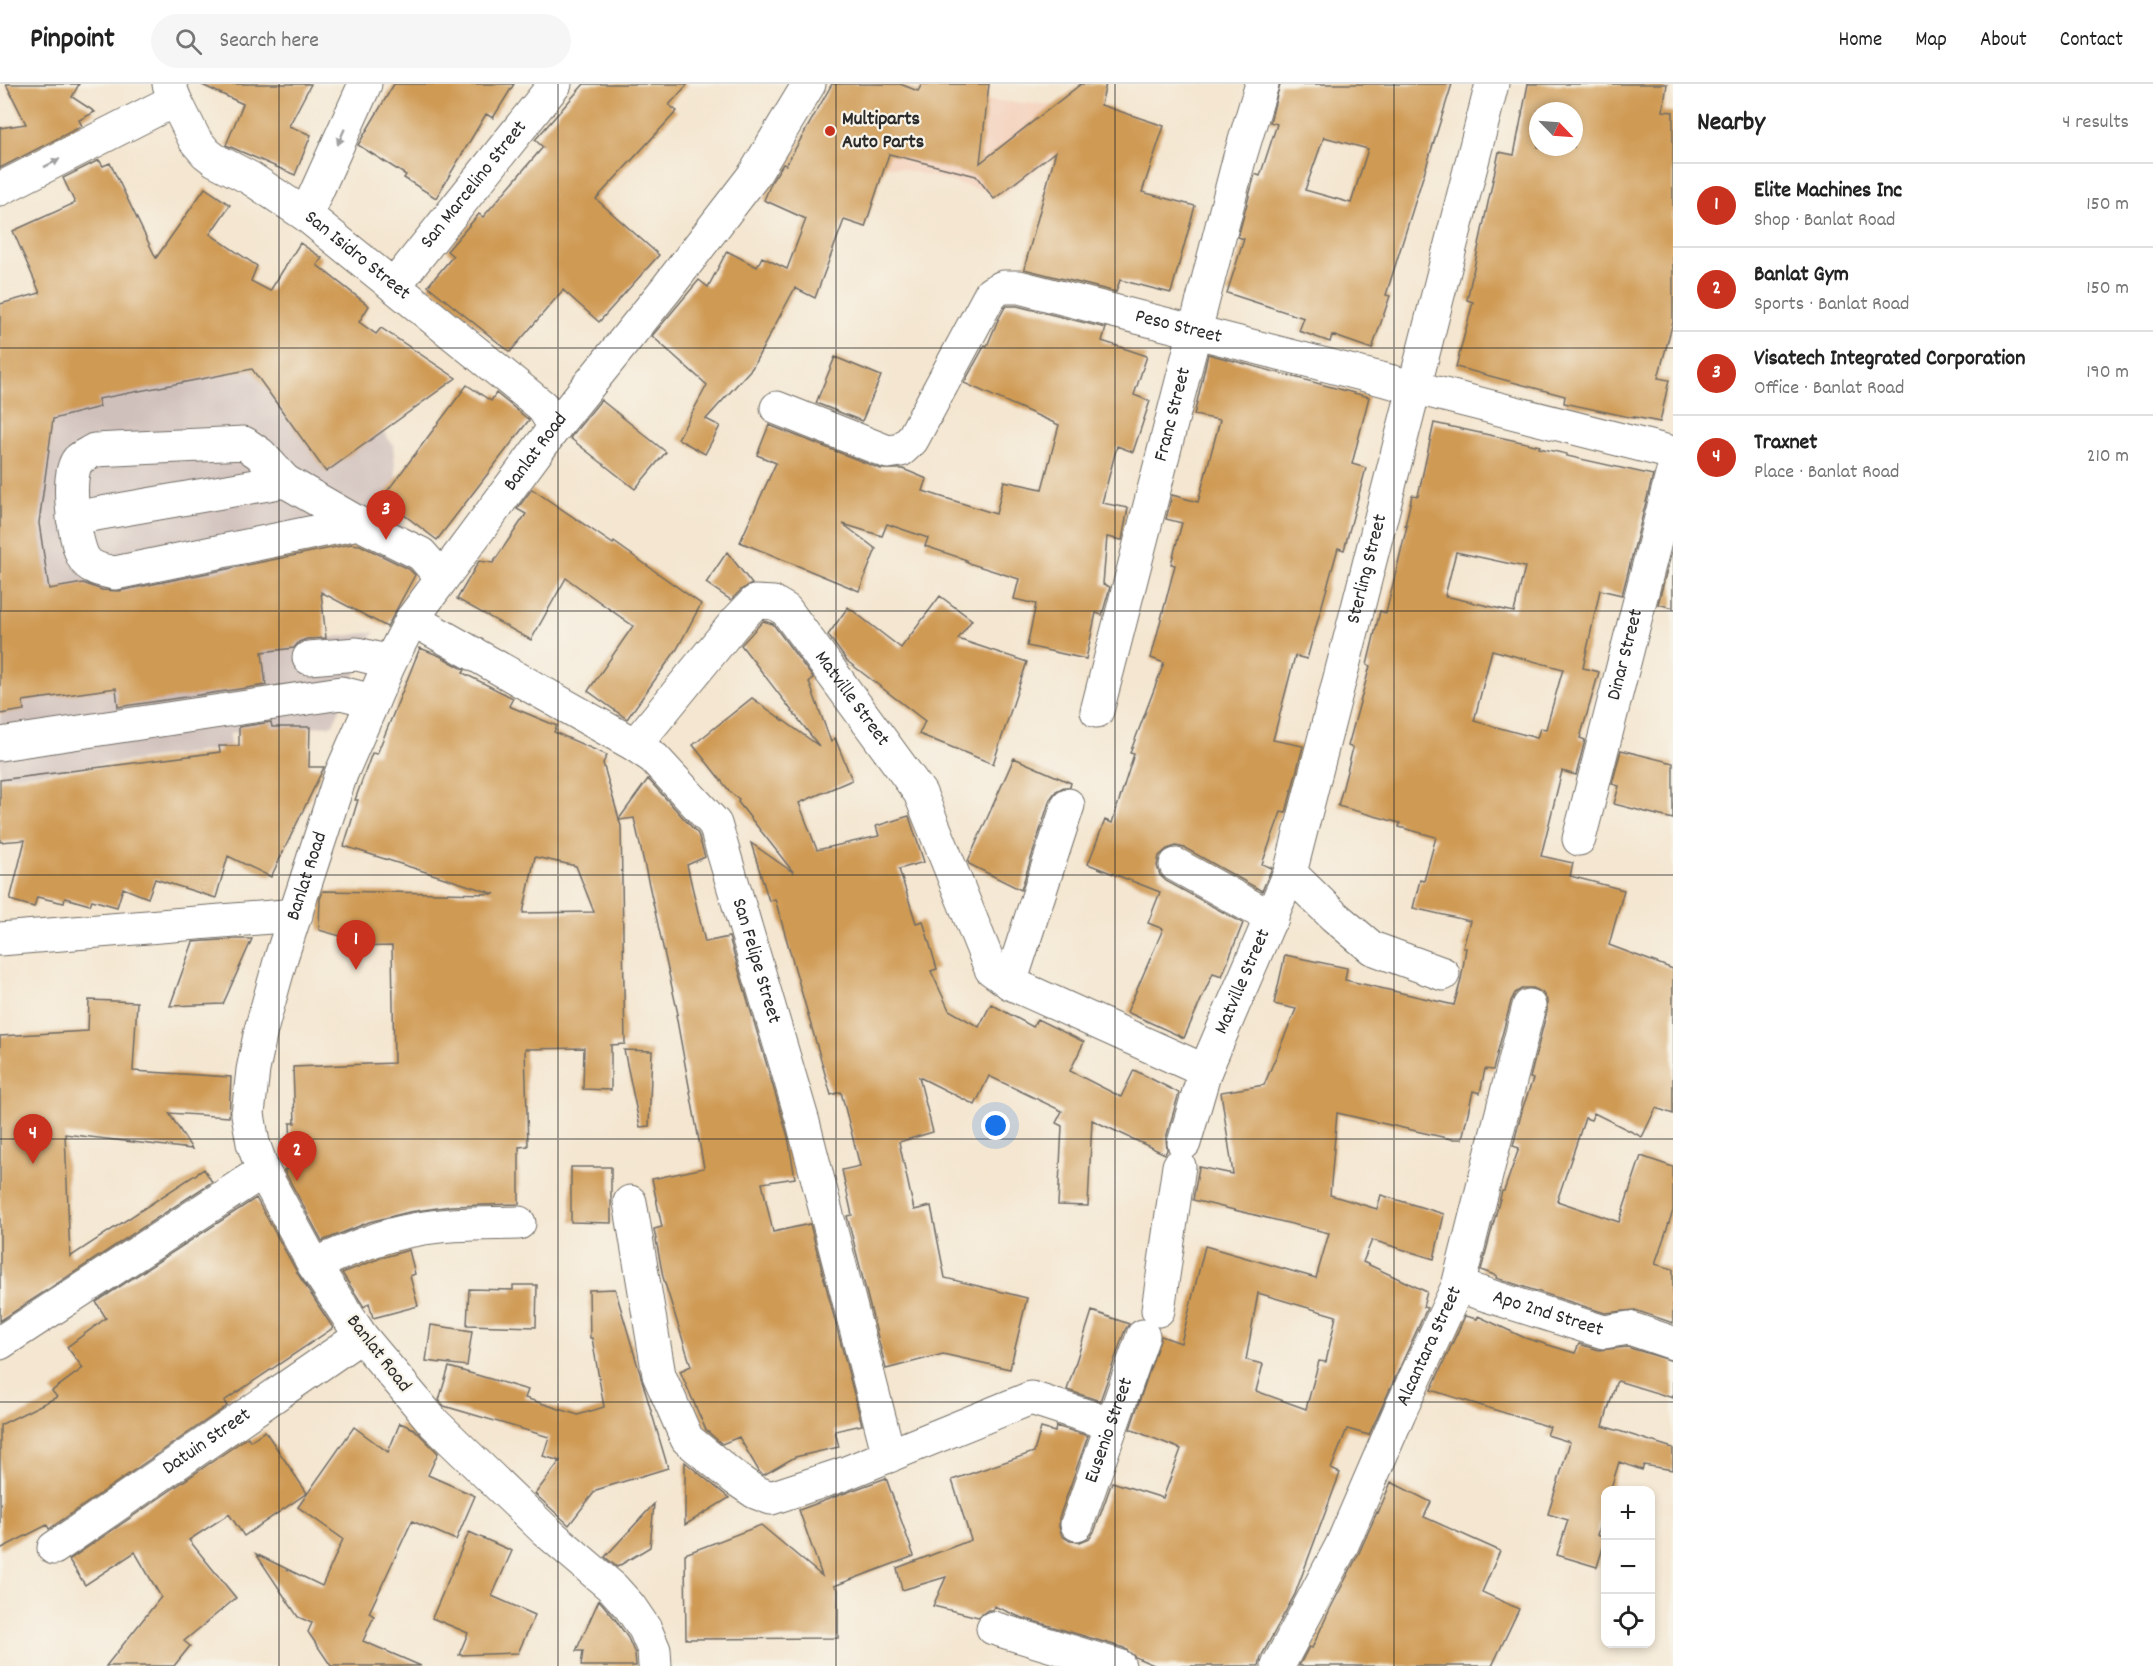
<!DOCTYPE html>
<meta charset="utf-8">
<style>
:root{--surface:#fff;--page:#f6f6f6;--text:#222;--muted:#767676;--line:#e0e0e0;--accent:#c8321e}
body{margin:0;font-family:Dekko,sans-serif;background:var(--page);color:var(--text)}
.controls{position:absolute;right:18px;bottom:18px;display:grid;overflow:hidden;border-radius:12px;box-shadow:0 3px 9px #0003}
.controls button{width:54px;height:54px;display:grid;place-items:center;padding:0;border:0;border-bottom:2px solid var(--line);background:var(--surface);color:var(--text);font:30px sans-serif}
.compass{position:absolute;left:1529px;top:18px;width:54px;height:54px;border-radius:50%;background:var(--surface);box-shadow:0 3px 9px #0003;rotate:115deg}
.you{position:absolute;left:996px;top:1042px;width:21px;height:21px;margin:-15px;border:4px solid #fff;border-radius:50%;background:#1a73e8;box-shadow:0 0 0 9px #1a73e833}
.badge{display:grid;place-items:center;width:39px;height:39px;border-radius:50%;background:var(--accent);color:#fff;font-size:20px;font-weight:700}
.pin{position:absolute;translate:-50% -50px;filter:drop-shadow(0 2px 3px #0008)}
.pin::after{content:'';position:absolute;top:32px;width:21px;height:18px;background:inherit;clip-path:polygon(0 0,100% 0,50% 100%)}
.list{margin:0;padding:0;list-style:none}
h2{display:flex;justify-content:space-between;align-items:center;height:78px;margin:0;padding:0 24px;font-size:26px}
h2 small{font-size:20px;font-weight:400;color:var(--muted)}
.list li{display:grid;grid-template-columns:39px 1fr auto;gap:18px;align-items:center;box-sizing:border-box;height:84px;padding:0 24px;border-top:2px solid var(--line)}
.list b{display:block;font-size:22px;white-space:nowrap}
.list p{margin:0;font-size:20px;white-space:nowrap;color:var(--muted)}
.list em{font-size:20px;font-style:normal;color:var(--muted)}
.icon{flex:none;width:33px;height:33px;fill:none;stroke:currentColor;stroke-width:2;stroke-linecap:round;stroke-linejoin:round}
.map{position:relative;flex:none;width:1673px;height:1582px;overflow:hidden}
header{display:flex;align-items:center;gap:36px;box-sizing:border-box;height:84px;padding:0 30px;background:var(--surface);border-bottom:2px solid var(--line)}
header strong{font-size:28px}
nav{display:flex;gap:33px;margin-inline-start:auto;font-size:21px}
.search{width:420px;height:54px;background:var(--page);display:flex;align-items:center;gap:15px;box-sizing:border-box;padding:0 21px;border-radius:33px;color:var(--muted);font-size:22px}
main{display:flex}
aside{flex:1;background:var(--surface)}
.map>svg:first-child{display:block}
.built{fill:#f4d3bf}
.industrial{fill:#d0c0bb}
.building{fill:#cf9a52;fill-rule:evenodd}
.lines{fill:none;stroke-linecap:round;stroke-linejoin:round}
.minor-casing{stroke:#716c65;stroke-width:35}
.minor{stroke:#fff;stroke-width:33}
.oneway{fill:#a0a0a0}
.grid{fill:none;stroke:#2b2b2b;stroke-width:1.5;stroke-opacity:0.55}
.poi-dot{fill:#c8321e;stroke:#f7f3e8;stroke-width:2}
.labels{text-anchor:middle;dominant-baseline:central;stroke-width:4.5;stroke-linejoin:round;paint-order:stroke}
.poi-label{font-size:20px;font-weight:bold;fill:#2b2b2b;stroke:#f7f3e8;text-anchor:start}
.street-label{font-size:20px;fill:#2b2b2b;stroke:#f7f3e8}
</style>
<header>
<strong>Pinpoint</strong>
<div class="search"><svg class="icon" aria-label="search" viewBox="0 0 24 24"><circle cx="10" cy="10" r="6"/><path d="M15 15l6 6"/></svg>Search here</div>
<nav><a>Home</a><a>Map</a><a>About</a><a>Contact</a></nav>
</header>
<main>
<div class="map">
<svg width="1673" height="1582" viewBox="0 0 1673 1582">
<rect width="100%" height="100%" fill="#f7f3e8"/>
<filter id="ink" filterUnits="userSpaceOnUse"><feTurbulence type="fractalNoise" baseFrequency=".0167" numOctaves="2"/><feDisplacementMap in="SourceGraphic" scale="12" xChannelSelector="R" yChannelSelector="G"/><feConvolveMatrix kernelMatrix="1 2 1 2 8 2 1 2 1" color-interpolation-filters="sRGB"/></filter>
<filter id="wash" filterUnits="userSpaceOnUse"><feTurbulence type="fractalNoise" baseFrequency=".008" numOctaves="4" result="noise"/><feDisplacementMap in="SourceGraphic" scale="24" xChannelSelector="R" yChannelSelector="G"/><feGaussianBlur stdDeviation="1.35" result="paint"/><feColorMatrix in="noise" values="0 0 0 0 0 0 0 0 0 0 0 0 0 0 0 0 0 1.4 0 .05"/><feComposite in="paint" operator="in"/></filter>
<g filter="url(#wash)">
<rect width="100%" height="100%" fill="#f4e6d0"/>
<!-- built -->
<path class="built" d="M921 1 951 14 1113 25 1003 111 800 59 914 15Z"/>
<!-- industrial -->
<path class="industrial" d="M285 213 393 361 401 440 431 459 402 500 309 514 315 556 374 548 333 641 230 649V664L0 694V310Z"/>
<g id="blocks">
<!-- building -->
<path class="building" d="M6 0H79L72 13 95 28 79 36 82 42 0 84V44L26 40Z
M200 0H311L289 42 311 51 295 91 226 61 243 20Z
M394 0H514L493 34 486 30 436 114 404 94 406 91 358 61Z
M584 0H688L669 21 677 27 596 115 659 171 599 238 563 206 510 268 428 202 453 172 447 167 479 130 483 133 543 63 535 56Z
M832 0H900L918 7 922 0H989L980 79 1081 0H1106L1101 21 1164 42 1142 108 1195 122 1171 209 1120 196 1116 208 1024 185 1056 67 994 115 976 92 889 70 865 143 844 136 815 214 795 204 752 284 706 335 720 342 705 370 678 355 707 301 652 252 699 196 708 203 727 167 757 183 762 173 787 185 806 135 764 116 772 97 783 80 786 81Z
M1280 0H1452L1386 211 1390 212 1372 265 1332 251 1330 258 1299 247 1304 234 1227 209 1244 155 1238 153 1255 90 1260 92 1277 40 1270 38ZM1324 53 1368 65 1351 119 1305 106Z
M1528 0H1667L1663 27 1673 28V238L1658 294 1669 296 1660 338 1634 333V334L1564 319 1565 312 1456 283 1473 218 1467 216 1499 68 1514 71ZM1538 27H1574V63H1538Z
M99 76 103 82 110 79 156 174 205 104 230 121 210 150 257 182 251 197 270 207 300 159 322 174 317 181 369 222 359 238 376 250 381 244 456 294 326 388 252 285 98 315 100 323 53 335 39 439 49 505 83 499 102 506 119 507 351 460 360 461 409 485 415 491 387 543 321 508 326 554 307 555 299 558 294 564 262 568 266 601 118 623 116 604 23 617 24 626 0 630V220L40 209 13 147 75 119 63 94Z
M1007 222H1017L1106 244 1102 257 1147 272 1134 311 1150 317 1133 368 1117 362 1102 419 1128 424 1122 456 1107 453 1103 500 1110 503 1102 531 1096 529 1086 575 1027 562 1036 520 1014 515 1019 495 965 478 967 476 925 462 928 454 887 440 882 452 843 440 876 465 859 507 740 458 776 379 757 371 769 341 881 385H903L927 395 923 407 996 430 1004 397 1042 405 1059 341 964 299 985 261 987 262 997 238 1005 223Z
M1208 270 1369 313 1352 380 1366 384 1344 466 1338 464 1307 575 1295 572 1273 656 1303 662 1286 729 1281 728 1262 780 1272 784 1262 807 1185 764 1176 762 1167 765 1159 772 1157 782 1160 791 1166 797 1243 839 1222 892 1213 889 1184 954 1127 928 1163 845 1148 839 1160 808 1088 780 1105 736 1112 739 1134 670 1130 669 1164 579 1151 574 1175 481 1171 480 1182 439 1166 435 1172 411 1198 418 1220 336 1194 331Z
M835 273 881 292 862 337 816 319Z
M467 301 491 317 496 309 529 336 437 456 382 414Z
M601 316 666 368 635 405 570 354Z
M1434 339 1540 362 1539 364 1567 370V372L1653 391 1622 511 1600 506 1583 584 1599 588 1580 654 1585 656 1576 691 1562 687 1541 772 1573 779 1570 792 1624 806 1609 861 1673 885V1030L1656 1024 1642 1053 1594 1029 1591 1036 1585 1034 1557 1117 1619 1138 1641 1072 1673 1083V1127L1655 1180 1673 1185V1239L1635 1226 1605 1229 1496 1194 1497 1192 1481 1186 1502 1107H1504L1519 1064 1513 1062 1523 1023 1533 995 1530 994 1547 927V916L1542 908 1533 904H1523L1515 909 1511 917 1493 986 1485 985 1480 1009 1473 1007 1462 1055H1451L1337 1029 1330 1111 1377 1125 1381 1111 1444 1130 1434 1175 1372 1156 1363 1178 1427 1208 1423 1223 1427 1224 1369 1351 1347 1345 1331 1385 1340 1389 1295 1510 1261 1573 1259 1582H1156L1135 1573 1124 1564 1020 1533 994 1522 993 1526H988L978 1533 933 1522 946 1493 902 1506 897 1484 971 1456 952 1396 1034 1368 1041 1344 1055 1348 1056 1342 1088 1352 1059 1434V1443L1062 1452 1070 1457 1080 1458 1090 1454 1095 1446 1112 1398 1163 1414 1181 1365 1130 1345 1161 1252 1181 1259 1205 1162 1316 1194 1329 1149 1193 1116 1199 1083 1233 1090 1221 1008 1264 1001 1296 925 1274 920 1285 871 1347 884 1345 896 1454 921 1461 896 1466 864H1463L1470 837 1413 824 1420 796 1424 797 1436 753 1399 743 1400 739 1338 722 1353 664 1348 662 1370 582 1367 581 1380 527 1386 529 1407 442H1405L1412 411 1418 412ZM1456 468 1525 483 1514 528 1445 512ZM1492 566 1563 585 1546 645 1540 644 1537 654 1474 637ZM1258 1209 1336 1232 1326 1278 1319 1277 1306 1325 1256 1307 1263 1280 1246 1276Z
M532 405 613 460 614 458 701 520 677 565 627 635 588 607 633 542 566 494 531 556 457 515 479 477 493 479 526 430 517 425Z
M1673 463V524L1658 520Z
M727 468 752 500 742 505 731 516 706 499Z
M940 512 972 536 958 555 1027 578 993 680 919 650 925 637 847 577 828 551 848 523 901 564Z
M763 537 773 540 813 594 809 598 831 658 835 654 852 696 799 719 817 766 879 752 876 742 909 732 924 778 899 785 916 839 923 837 937 885 931 887 949 926 979 943 991 920 1033 943 1037 935 1084 958 1070 987 1121 1013 1134 986 1179 1009 1166 1054 1167 1066 1165 1070 1092 1036 1088 1122 1058 1121 1062 1042 1056 1039 1062 1027 989 992 975 1021 919 993 933 1048 899 1058 914 1126 931 1122 945 1194 1027 1214 1010 1285 943 1270 886 1285 847 1132 852 1131 842 1086 860 1082 841 1008 831 1011 775 815 769 817 751 759 794 789 738 718 739 715 731 709 693 661 752 614 819 662 741 561Z
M420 564 440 572 465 586 463 589 513 614 509 622 557 642 554 648 607 671 603 679 619 735 648 695 698 750 705 773 687 781 705 858 729 853 788 1053 795 1094 762 1099 773 1148 810 1140 862 1341 835 1347 839 1363 795 1373 764 1391 760 1389 739 1353 722 1360 706 1346 680 1287 691 1282 663 1193 654 1145 662 1143 652 1095 704 1084 676 931 678 930 634 734 619 736 621 742 625 960 611 961V1006L583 1005 584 964 525 965 528 1062 519 1063V1120L451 1122 409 1128 369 1138 322 1157 284 1086 292 1082 290 1039H295L293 983 394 979 392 862 350 863 351 855 319 846 320 815 323 807 495 810 344 762 358 716H355L372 669 377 670ZM535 773 576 782 594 828 523 829Z
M271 638 272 643H310L309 683H324L271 793 228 772 216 814 155 795 148 814 123 804 117 823 92 816 90 821 65 814 64 819 37 813 34 823 10 816 25 756 0 758V696L220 668 219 662H239V643Z
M1621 666 1673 679V735L1614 720 1619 702 1612 700Z
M1014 674 1071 699 1070 703H1064L1056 707 1050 715 1021 806 969 780 968 777Z
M234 855H252L223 920 170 922 193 858Z
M89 916 137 918 133 987 231 993 229 1033 169 1029 192 1065 65 1050 70 1173 204 1085 212 1098 0 1237V952L88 947Z
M624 966 652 967 649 1042 640 1043Z
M571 1083H611V1139L571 1138Z
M256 1114 298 1190 333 1244 224 1317 227 1322 49 1445 47 1441 0 1465V1341L57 1313 52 1307 83 1284 67 1263 106 1234 96 1218Z
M409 1166 415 1190 410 1192 418 1222 373 1234 369 1219 364 1223 342 1189 381 1174Z
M513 1201H537L536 1243 467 1241 469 1205 513 1206Z
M615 1205 668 1384 596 1406 569 1441 535 1410 560 1377 543 1372 549 1353 444 1322 439 1316 449 1283 528 1306 525 1314 578 1331 604 1323 592 1254H590L589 1206Z
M1092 1227 1129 1240 1125 1246 1100 1317 1067 1306Z
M1465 1232 1477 1235 1478 1232 1525 1254 1575 1269 1579 1260 1599 1266 1627 1263 1673 1277V1314L1618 1297 1616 1299 1603 1342 1673 1364V1386L1644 1381 1642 1386 1619 1378 1610 1407H1605V1422L1597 1451 1605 1454V1457L1597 1483 1557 1471 1568 1436 1548 1430 1570 1358 1547 1351 1550 1343 1431 1306Z
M431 1241 472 1247 467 1282 426 1277Z
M400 1339 414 1345 438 1369 428 1391 475 1412 456 1456 412 1437 369 1529 374 1532 363 1557 421 1582H331L308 1548 312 1539 298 1533 256 1470 322 1502 343 1455 298 1423 354 1343 388 1368Z
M265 1347 307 1409 244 1452 229 1430 189 1456 236 1514 184 1557 190 1562 174 1582H106L161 1513 135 1468 85 1501 69 1476 248 1353 250 1357Z
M685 1378 729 1414 685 1441Z
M886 1394 914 1472 834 1502 838 1505V1554L686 1555 685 1470 761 1441 822 1492 799 1426Z
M1391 1398 1431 1418 1424 1433 1500 1467 1482 1508 1519 1525 1492 1582H1299L1309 1563 1312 1564 1330 1525 1359 1469 1377 1428 1378 1429Z
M654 1420 650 1463 617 1483 605 1473Z
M469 1448 512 1467 492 1512 535 1531 518 1569 459 1571 468 1549 432 1534Z
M599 1516 615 1535 628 1554 635 1570 636 1582H581L583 1567H576Z"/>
</g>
</g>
<g filter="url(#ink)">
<use href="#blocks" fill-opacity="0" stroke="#716c65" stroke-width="1.5"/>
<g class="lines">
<defs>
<g id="minor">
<path id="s1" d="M169 0 175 16 195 56 206 69 215 76 250 94 306 131 542 322 555 343"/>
<path d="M0 105 175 16"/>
<path d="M306 131 365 0"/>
<path id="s2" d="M394 202 555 0"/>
<path id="s3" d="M777 324 888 368 901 366 912 356 991 209 1003 203H1019L1673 369"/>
<path d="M73 434 285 397"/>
<path d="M358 439 115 489C104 487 89 485 83 473 74 455 65 391 78 376 82 372 90 369 94 366L244 359 260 370 285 397 358 439 421 470 442 494"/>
<path id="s4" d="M412 535 635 661 654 674 715 740 803 1038 889 1372"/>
<path d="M309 574 357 570 390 578"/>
<path id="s5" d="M1097 627 1239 76 1262 0"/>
<path d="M0 660 341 609 373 617"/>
<path id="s6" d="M635 661 734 540 755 518 774 519 786 526 920 709 991 885 1010 899 1205 987"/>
<path id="s7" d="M1579 755 1673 387"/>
<path d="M1176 781 1272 834"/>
<path d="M1290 789 1334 832 1372 864 1443 890"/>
<path d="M0 855 296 831"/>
<path d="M1010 899 1068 721"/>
<path id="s8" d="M1184 1059 1205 987 1290 789 1492 0"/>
<path d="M630 1118 659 1291 687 1355 736 1395 755 1408 771 1414 841 1391 1031 1314 1111 1340"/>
<path d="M314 1181C346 1167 378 1152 413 1146 448 1139 484 1140 519 1139"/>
<path id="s9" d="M1458 1202 1604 1248 1629 1244 1673 1259"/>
<path d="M1158 1226 1179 1082"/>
<path d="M0 1259 263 1087"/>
<path id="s10" d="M1077 1440 1143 1252"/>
<path id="s11" d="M54 1464 361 1252"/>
<path d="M993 1544 1119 1582"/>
<path id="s12" d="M655 1582 654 1566 645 1545 630 1523 613 1504 545 1446 434 1339 361 1252 314 1181 263 1087 253 1059 248 1030 253 986 261 946 281 874 341 690 390 578 412 535 555 343 667 204 754 91 809 0"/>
<path id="s13" d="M1278 1582 1342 1461 1399 1329 1458 1202 1529 922"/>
</g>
</defs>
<!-- minor casing -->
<use href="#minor" class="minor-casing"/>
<!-- minor -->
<use href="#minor" class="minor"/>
</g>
<!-- one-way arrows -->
<defs><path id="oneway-solid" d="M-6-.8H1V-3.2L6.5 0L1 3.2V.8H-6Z" transform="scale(1.5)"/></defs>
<g class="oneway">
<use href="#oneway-solid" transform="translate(341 53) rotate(114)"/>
<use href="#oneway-solid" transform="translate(52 79) rotate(-27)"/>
</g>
</g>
<!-- grid -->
<path class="grid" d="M279 0V1582M558 0V1582M836 0V1582M1115 0V1582M1394 0V1582M0 264H1673M0 527H1673M0 791H1673M0 1055H1673M0 1318H1673"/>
<!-- markers -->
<circle class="poi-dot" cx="830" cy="47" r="6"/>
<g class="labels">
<!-- poi labels -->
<g class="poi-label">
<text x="842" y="36">Multiparts<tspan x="842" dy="23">Auto Parts</tspan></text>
</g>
<!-- street labels -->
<g class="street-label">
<text stroke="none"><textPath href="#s2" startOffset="129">San Marcelino Street</textPath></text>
<text stroke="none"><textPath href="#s1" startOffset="262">San Isidro Street</textPath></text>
<text stroke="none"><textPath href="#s3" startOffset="508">Peso Street</textPath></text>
<text stroke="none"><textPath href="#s5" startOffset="306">Franc Street</textPath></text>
<text stroke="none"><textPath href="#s12" startOffset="1431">Banlat Road</textPath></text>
<text stroke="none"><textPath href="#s8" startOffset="604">Sterling Street</textPath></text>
<text stroke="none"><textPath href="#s7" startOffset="190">Dinar Street</textPath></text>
<text stroke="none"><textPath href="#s6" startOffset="330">Matville Street</textPath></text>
<text stroke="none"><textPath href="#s12" startOffset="945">Banlat Road</textPath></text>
<text stroke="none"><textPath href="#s4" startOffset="512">San Felipe Street</textPath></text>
<text stroke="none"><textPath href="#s8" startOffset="172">Matville Street</textPath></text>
<text stroke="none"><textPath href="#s9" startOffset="94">Apo 2nd Street</textPath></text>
<text stroke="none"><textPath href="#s13" startOffset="354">Alcantara Street</textPath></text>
<text transform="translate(378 1270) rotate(52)">Banlat Road</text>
<text stroke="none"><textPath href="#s10" startOffset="99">Eusenio Street</textPath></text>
<text stroke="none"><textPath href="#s11" startOffset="186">Datuin Street</textPath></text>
</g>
</g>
</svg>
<div class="controls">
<button>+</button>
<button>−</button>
<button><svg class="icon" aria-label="locate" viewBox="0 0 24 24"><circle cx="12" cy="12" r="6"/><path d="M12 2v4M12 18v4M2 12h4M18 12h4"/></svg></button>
</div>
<svg class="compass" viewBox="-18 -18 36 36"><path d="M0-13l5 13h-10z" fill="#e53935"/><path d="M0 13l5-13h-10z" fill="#767676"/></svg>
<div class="you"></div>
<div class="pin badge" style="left:356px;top:886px">1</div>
<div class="pin badge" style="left:297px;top:1097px">2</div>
<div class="pin badge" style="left:386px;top:456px">3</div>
<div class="pin badge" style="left:33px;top:1080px">4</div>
</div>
<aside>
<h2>Nearby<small>4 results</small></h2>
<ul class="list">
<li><span class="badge">1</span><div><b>Elite Machines Inc</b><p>Shop · Banlat Road</p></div><em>150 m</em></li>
<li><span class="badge">2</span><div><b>Banlat Gym</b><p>Sports · Banlat Road</p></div><em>150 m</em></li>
<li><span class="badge">3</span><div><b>Visatech Integrated Corporation</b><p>Office · Banlat Road</p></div><em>190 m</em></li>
<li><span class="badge">4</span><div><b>Traxnet</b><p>Place · Banlat Road</p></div><em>210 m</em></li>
</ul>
</aside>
</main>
